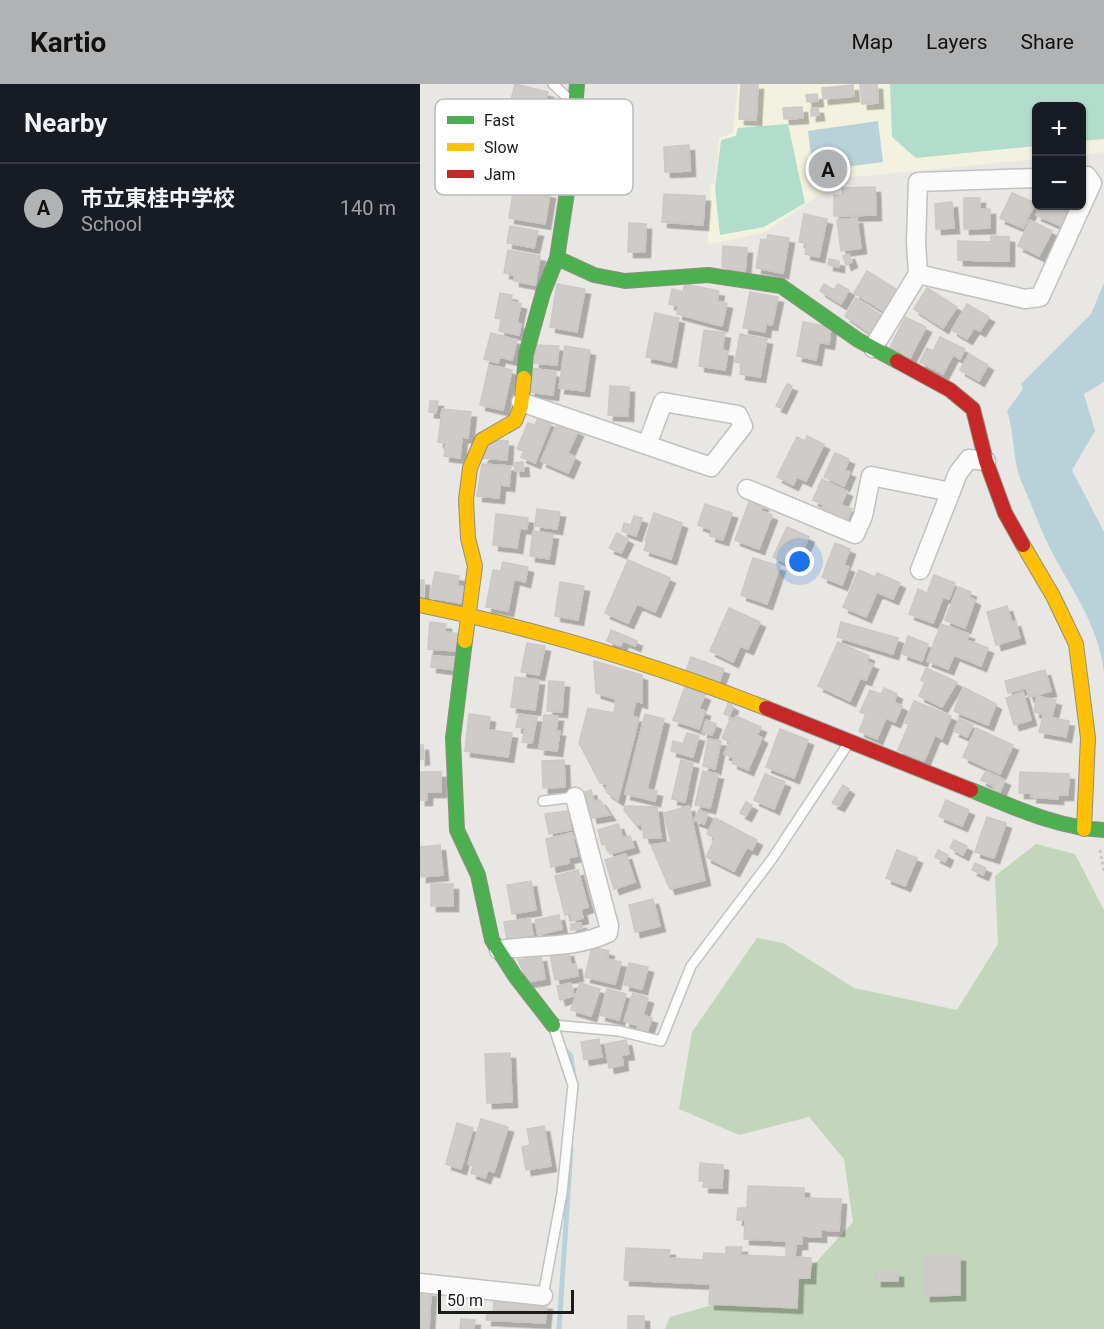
<!DOCTYPE html>
<meta charset="utf-8">
<style>
:root{--surface:#171b24;--page:#242831;--text:#f1f3f6;--muted:#9ea1a6;--line:#363941;--accent:#b1b2b3}
body{margin:0;font-family:Roboto,"Noto Sans JP",sans-serif;background:var(--page);color:var(--text)}
.controls{position:absolute;right:18px;top:18px;display:grid;overflow:hidden;border-radius:9px;box-shadow:0 2px 4px #0004}
.controls button{width:54px;height:54px;display:grid;place-items:center;padding:0;border:0;border-bottom:2px solid var(--line);background:var(--surface);color:var(--text);font:30px sans-serif}
.scale{position:absolute;left:18px;bottom:15px;width:136px;box-sizing:border-box;padding-left:6px;border:3px solid #1b1b1b;border-top:0;font-size:16px;line-height:21px;white-space:nowrap;color:#1b1b1b;-webkit-text-stroke:4px #fff;paint-order:stroke}
.you{position:absolute;left:380px;top:478px;width:21px;height:21px;margin:-15px;border:4px solid #fff;border-radius:50%;background:#1a73e8;box-shadow:0 0 0 9px #1a73e833}
.badge{display:grid;place-items:center;width:39px;height:39px;border-radius:50%;background:var(--accent);color:#111;font-size:20px;font-weight:700}
.pin{position:absolute;translate:-50% -50%;border:3px solid #fff;box-shadow:0 2px 6px #0006}
.list{margin:0;padding:0;list-style:none}
h2{display:flex;justify-content:space-between;align-items:center;height:78px;margin:0;padding:0 24px;font-size:26px}
h2 small{font-size:20px;font-weight:400;color:var(--muted)}
.list li{display:grid;grid-template-columns:39px 1fr auto;gap:18px;align-items:center;box-sizing:border-box;height:90px;padding:0 24px;border-top:2px solid var(--line)}
.list b{display:block;font-size:22px;white-space:nowrap}
.list p{margin:0;font-size:20px;white-space:nowrap;color:var(--muted)}
.list em{font-size:20px;font-style:normal;color:var(--muted)}
.map{position:relative;flex:none;width:684px;height:1245px;overflow:hidden}
header{display:flex;align-items:center;gap:36px;box-sizing:border-box;height:84px;padding:0 30px;background:var(--accent);color:#111}
header strong{font-size:28px}
nav{display:flex;gap:33px;margin-inline-start:auto;font-size:21px}
main{display:flex}
aside{flex:1;background:var(--surface)}
.map>svg:first-child{display:block}
.education{fill:#f2f2de}
.forest{fill:#c3d5ba}
.pitch{fill:#b2ddcc}
.water{fill:#b9d1d9}
.lines{fill:none;stroke-linecap:round;stroke-linejoin:round}
.stream{stroke:#b9d1d9;stroke-width:5}
.building{fill:#cecbc8;stroke:#ccc9c5;stroke-width:1.5;filter:url(#shadow)}
.lane-casing{stroke:#c2c1bf;stroke-width:12}
.street-casing{stroke:#c2c1bf;stroke-width:21}
.fast-casing{stroke:#8e907e;stroke-width:16}
.slow-casing{stroke:#8e907e;stroke-width:16}
.jam-casing{stroke:#8e907e;stroke-width:16}
.path{stroke:#cfc4c2;stroke-width:3;stroke-dasharray:3 3;stroke-linecap:butt}
.lane{stroke:#fcfbfb;stroke-width:9}
.street{stroke:#fcfbfb;stroke-width:18}
.fast{stroke:#4caf50;stroke-width:14}
.slow{stroke:#ffc107;stroke-width:14}
.jam{stroke:#c62828;stroke-width:14}
.key{fill:#fff;stroke:#bbb;stroke-width:1.5}
.key-label{font-size:16px;fill:#1b1b1b}
</style>
<header>
<strong>Kartio</strong>
<nav><a>Map</a><a>Layers</a><a>Share</a></nav>
</header>
<main>
<aside>
<h2>Nearby<small></small></h2>
<ul class="list">
<li><span class="badge">A</span><div><b>市立東桂中学校</b><p>School</p></div><em>140 m</em></li>
</ul>
</aside>
<div class="map">
<svg width="684" height="1245" viewBox="0 0 684 1245">
<defs>
<filter id="shadow"><feDropShadow dx="5.5" dy="5.5" stdDeviation="0" flood-color="#0004"/></filter>
</defs>
<rect width="100%" height="100%" fill="#e9e7e3"/>
<!-- education -->
<path class="education" d="M318 0H684V68L662 71V22H616V75L424 94 345 148 288 161 290 101 295 99 299 54 313 49Z"/>
<!-- forest -->
<path class="forest" d="M616 760 655 770 684 826V1245H245L250 1233 380 1196 433 1138 424 1075 389 1033 319 1051 259 1025 272 948 337 854 363 859 434 904 537 926 578 860 575 792Z"/>
<!-- pitch -->
<path class="pitch" d="M470 0H684V55L662 57V22H616V62L496 74 472 53Z
M368 40 385 119 344 143 300 151 295 105 301 56 316 52 318 44Z"/>
<!-- water -->
<path class="water" d="M458 37 463 78 393 87 388 47Z
M684 199V298L664 310 675 347 652 386 684 448V589C679 538 646 499 625 454 617 436 610 417 602 399 592 375 595 351 587 327L603 305 601 300 671 230Z"/>
<g class="lines">
<!-- stream -->
<path class="stream" d="M143 963 151 972 155 1001
M139 1245 151 1064"/>
</g>
<!-- building -->
<path class="building" d="M95 0 128 8 122 32 118 31 111 61 75 52 80 35 86 36Z
M321 0H338L336 36 319 35Z
M440 0H457L458 19 442 20Z
M433 1 434 12 403 15 402 4Z
M397 10 398 17 387 18 386 11Z
M382 23 383 34 364 35 363 24Z
M391 24H398L399 31 391 32Z
M269 61 270 87 245 88 244 63Z
M94 103 130 109 125 140 89 134Z
M455 103 456 131 414 132V111H422V104Z
M592 109 615 119 603 144 580 134Z
M244 110 285 112 283 141 242 138Z
M544 114H560V125H570V144L544 145Z
M532 118 534 144 516 145 515 120Z
M620 122H650L641 142 616 131Z
M384 130 407 135 399 173 385 170 387 159 379 158Z
M437 134 441 164 421 167 417 136Z
M610 136 632 147 619 172 598 162Z
M209 139 226 140 225 168H208Z
M90 142 118 147 114 164 87 159Z
M348 151 369 154 363 189 336 184 341 155 347 156Z
M571 152 589 153V177L538 176V157L571 158Z
M303 162 327 164 325 189 302 183Z
M88 166 120 172 115 201 94 197V191L84 189Z
M429 170 432 178 426 181 423 172Z
M409 175 419 177V183L408 181Z
M447 187 479 207 465 228 434 209Z
M137 200 165 205 157 248 130 243Z
M265 200 299 207 297 217 307 219 302 242 257 230 258 222 249 220 252 205 263 208Z
M404 200 414 206 418 200 429 206 421 220 400 207Z
M507 204 537 223 523 244 494 225Z
M330 208 358 213 352 241 346 240 345 248 323 244Z
M80 209 92 211 91 217 101 220 97 239 101 240 99 251 79 247 82 235 75 234Z
M436 214 465 234 453 251 425 232Z
M547 220 569 233 560 247 554 244 547 255 532 246Z
M235 229 259 234 251 278 226 273Z
M485 233 506 243 490 274 470 264Z
M383 238 411 243 409 260 399 258 396 276 377 272Z
M284 246 305 249 302 266 308 267 305 286 279 282Z
M71 249 97 256 92 276 80 273 78 279 64 275Z
M320 250 347 255 340 293 320 290 322 279 315 278Z
M520 253 545 265 540 275 533 271 523 290 500 278 507 264 513 267Z
M115 261 139 262 137 281 114 279Z
M145 262 170 266 164 307 139 304Z
M549 270 568 281 559 297 540 286Z
M69 281 92 286 83 326 60 321Z
M112 284 136 288 133 311 109 308Z
M367 300 372 302 361 324 356 322Z
M190 302 209 303 208 332 188 331Z
M10 317H18L16 329 9 328Z
M22 325 51 328 48 354 42 353 40 374 24 372 26 359 18 358Z
M118 334 131 339 115 379 101 373 104 367 97 365 108 339 115 341Z
M143 340 158 347 148 369 155 373 148 389 121 377 136 342 141 344Z
M387 352 404 360 386 397 377 393 373 401 357 393 377 353 385 357Z
M73 356 88 357 87 376 62 374Z
M415 369 429 375 425 386 430 388 424 402 404 393Z
M103 378 104 387H95L94 379Z
M62 380 91 382 89 402 80 401 79 414 57 412Z
M402 395 427 407 421 421 432 425 426 439 401 428 404 421 393 416Z
M330 416 343 421 341 427 352 431 339 465 315 456Z
M285 420 312 429 303 456 290 452 292 446 278 441Z
M117 425 140 428 137 445 115 442Z
M234 429 262 439 251 475 224 466 227 457 225 456Z
M76 430 108 434 107 445 100 444 97 464 73 461Z
M214 432 222 434 216 452 202 447 204 439 211 441Z
M367 443 389 453 376 483 353 473Z
M113 447 133 450 129 475 110 472Z
M197 449 208 455 201 469 189 464Z
M415 459 430 465 424 481 429 483 422 501 402 493Z
M333 474 360 482 347 520 321 511Z
M208 476 250 494 235 528 217 520 208 539 185 529Z
M83 478 108 483 105 498 94 495 88 527 66 523 73 486 81 487Z
M439 486 455 493 457 489 480 499 473 515 457 508 446 533 423 523Z
M15 488 39 492 37 502 44 503 41 519 10 514Z
M514 491 535 499 529 515 523 513 513 539 489 530 498 505 507 509Z
M0 496H4L3 513H0Z
M140 498 164 502 158 536 135 532Z
M538 503 551 508 549 513 555 516 545 544 525 536Z
M587 522 592 539 595 537 600 554 576 561 567 528Z
M309 524 340 538 328 565 320 562 313 578 290 567Z
M10 538 26 540 25 548 40 550 38 567 8 565Z
M421 538 478 554 473 570 417 553Z
M521 540 549 550 547 556 568 564 561 582 534 571 528 585 507 577Z
M191 546 217 557 215 562 203 557 201 562 187 557Z
M488 552 508 560 502 577 482 570Z
M418 558 449 572 447 578 453 580 446 596 440 594 430 617 398 602Z
M107 559 125 562 119 591 101 588Z
M12 572 37 574 36 586 11 583Z
M271 573 304 585 299 598 266 587Z
M174 577 222 591V619L216 617 212 632 219 634 198 716 186 708 187 700 180 699 159 659 168 624 194 629 196 615 176 609Z
M506 584 537 598 522 623 499 612 505 598 501 596Z
M625 586 631 607 609 613 606 604 588 609 585 597Z
M95 593 119 596 115 626 91 623Z
M129 597 144 598 142 628 127 627Z
M265 603 285 611 279 625 285 627 279 645 253 636Z
M543 603 576 620 568 641 534 627Z
M464 604 477 610 474 618 482 622 475 638 466 634 457 655 439 647 446 630 440 628 450 606 461 610Z
M603 608 611 636 594 641 586 614Z
M617 612 636 616 632 632 614 628Z
M494 617 531 632 522 655 515 651 504 677 478 666 489 640 485 639Z
M308 619 313 622 309 632 304 630Z
M49 630 70 633 68 646 92 649 88 673 45 667Z
M99 630 117 633 112 659 102 658 105 644 96 643Z
M225 630 244 635 227 705 237 707 235 717 205 710Z
M124 631 138 632 136 647H140L137 667 119 665Z
M316 632 341 643 337 651 342 654 328 686 312 679 314 674 304 670 310 658 302 654 311 634 315 635Z
M623 632 649 637 646 653 619 648Z
M539 635 553 641 547 653 534 647Z
M286 636 296 640 292 651 282 648Z
M556 644 593 661 580 690 543 673Z
M360 645 388 656 374 694 346 683Z
M267 649 279 652 273 673 251 667 253 657 263 660Z
M288 655 301 657 295 685 283 682Z
M0 661H3L4 675 0 676Z
M144 676 145 703 123 704 122 677Z
M261 676 273 679 265 718 252 715Z
M283 687 298 690 290 724 275 721Z
M566 687 585 696 579 710 572 701 561 696Z
M0 688H21V708H7V716H0Z
M600 688 649 690 648 711H638V715L611 713 612 709H599Z
M345 690 365 698 354 725 334 716Z
M423 701 429 705 419 722 412 719Z
M171 706 174 717 180 716 190 731 172 734 165 708Z
M526 716 549 726 542 742 519 732Z
M326 718 332 721 326 732 320 729Z
M205 722 237 723 241 754H224L222 741 215 740 204 726Z
M269 722 285 796 250 805 231 761 251 758 244 729Z
M279 726 288 730 284 740 274 736Z
M147 727 151 746 129 750 125 730Z
M567 733 586 739 574 774 555 768Z
M295 734 337 756 332 766 327 763 314 787 286 773 295 754 287 750Z
M198 740 203 754 210 752 214 763 190 770 186 760 182 761 178 746Z
M152 749 157 772 148 774 149 779 131 783 126 755Z
M534 756 547 762 543 771 530 764Z
M20 761 23 791 1 793 0 763Z
M477 766 497 774 485 802 466 794Z
M518 766 528 771 525 778 515 773Z
M206 770 215 798 194 805 185 776Z
M555 779 566 784 563 791 552 786Z
M158 786 168 823 161 825 163 834 152 837 150 829 145 831 135 792Z
M111 797 116 826 92 830 87 801Z
M11 800H33V822H11Z
M233 815 240 842 215 848 209 821Z
M139 831 142 845 118 851 115 836Z
M110 834 113 851 87 856 84 838Z
M161 839 162 845 151 846V840Z
M172 863 189 867 187 875 201 878 195 900 165 893Z
M148 867 151 881 156 880 158 892 135 896 130 870Z
M121 872 125 895 108 898 98 876Z
M209 879 228 883 222 905 204 901Z
M151 899 154 912 140 916 137 902Z
M160 899 180 905 171 932 151 926Z
M187 905 206 910 199 936 180 931Z
M213 909 228 914 223 931 232 934 226 951 216 947 219 942 204 937Z
M179 955 182 973 164 976 161 958Z
M206 956 209 970 202 971 203 981 189 984 185 960Z
M90 969 92 1018 67 1019 65 970Z
M61 1035 88 1043 74 1088 68 1086 65 1094 51 1089 53 1082 48 1080Z
M37 1039 53 1044 41 1085 26 1080Z
M124 1042 131 1082 106 1086 102 1063 110 1061 107 1045Z
M280 1079 303 1081 302 1104 283 1103 284 1097H279Z
M328 1102 384 1104V1114L421 1115 419 1147 401 1146V1153L382 1152V1160H376L375 1173 391 1174 390 1194H378L377 1224 289 1220 290 1200 204 1196 206 1164 250 1166 249 1174 283 1176 284 1169 306 1170V1163H322L321 1171 366 1173V1157L324 1155 325 1136H317L318 1124H327Z
M505 1172H540V1211L505 1212Z
M456 1188H478V1197H456Z
M0 1207H11L9 1245H0Z
M74 1217 127 1220 125 1239 66 1236 67 1229 73 1230Z
M208 1232H224V1245H208Z
M41 1235 55 1236 54 1245H40Z"/>
<g class="lines">
<defs>
<path id="lane" d="M133 0 151 17
M123 717 155 713
M123 1212 142 1109 153 1001 133 941 199 947 241 957 271 882 352 775 428 660"/>
<path id="street" d="M498 190 605 215 620 213 672 99 667 92 662 93
M453 264 498 190 496 158 498 98 616 94
M101 318 291 383 323 342 318 331 243 318 227 361
M327 405 435 450 443 432 451 392 531 408
M500 486 538 389 549 375 566 377
M79 866C114 860 155 865 188 849L189 842 155 713
M0 1199 123 1212"/>
<path id="fast" d="M137 174 174 191 205 197 288 191 361 202 438 256 477 277
M104 294 106 270 123 209 137 174 150 89 157 0
M45 557 33 654 37 746 58 791 72 856 95 892 133 941
M551 706C594 723 637 744 684 746"/>
<path id="slow" d="M603 461 633 512 656 560 668 654 664 745
M0 521C119 545 233 580 346 624
M45 557 55 482 48 454 46 416 50 384 62 356 95 337 101 322 104 294"/>
<path id="jam" d="M477 277 530 306 553 325 566 377 585 429 603 461
M346 624 551 706"/>
</defs>
<!-- lane casing -->
<use href="#lane" class="lane-casing"/>
<!-- street casing -->
<use href="#street" class="street-casing"/>
<!-- fast casing -->
<use href="#fast" class="fast-casing"/>
<!-- slow casing -->
<use href="#slow" class="slow-casing"/>
<!-- jam casing -->
<use href="#jam" class="jam-casing"/>
<!-- path -->
<path class="path" d="M680 766 684 788"/>
<!-- lane -->
<use href="#lane" class="lane"/>
<!-- street -->
<use href="#street" class="street"/>
<!-- fast -->
<use href="#fast" class="fast"/>
<!-- slow -->
<use href="#slow" class="slow"/>
<!-- jam -->
<use href="#jam" class="jam"/>
</g>
<!-- legend -->
<rect x="15" y="15" width="198" height="96" rx="9" class="key"/>
<rect x="27" y="32" width="27" height="8" fill="#4caf50"/>
<rect x="27" y="59" width="27" height="8" fill="#ffc107"/>
<rect x="27" y="86" width="27" height="8" fill="#c62828"/>
<g class="key-label">
<text x="64" y="42">Fast</text>
<text x="64" y="69">Slow</text>
<text x="64" y="96">Jam</text>
</g>
</svg>
<div class="controls">
<button>+</button>
<button>−</button>
</div>
<div class="scale">50 m</div>
<div class="you"></div>
<div class="pin badge" style="left:408px;top:85px">A</div>
</div>
</main>
